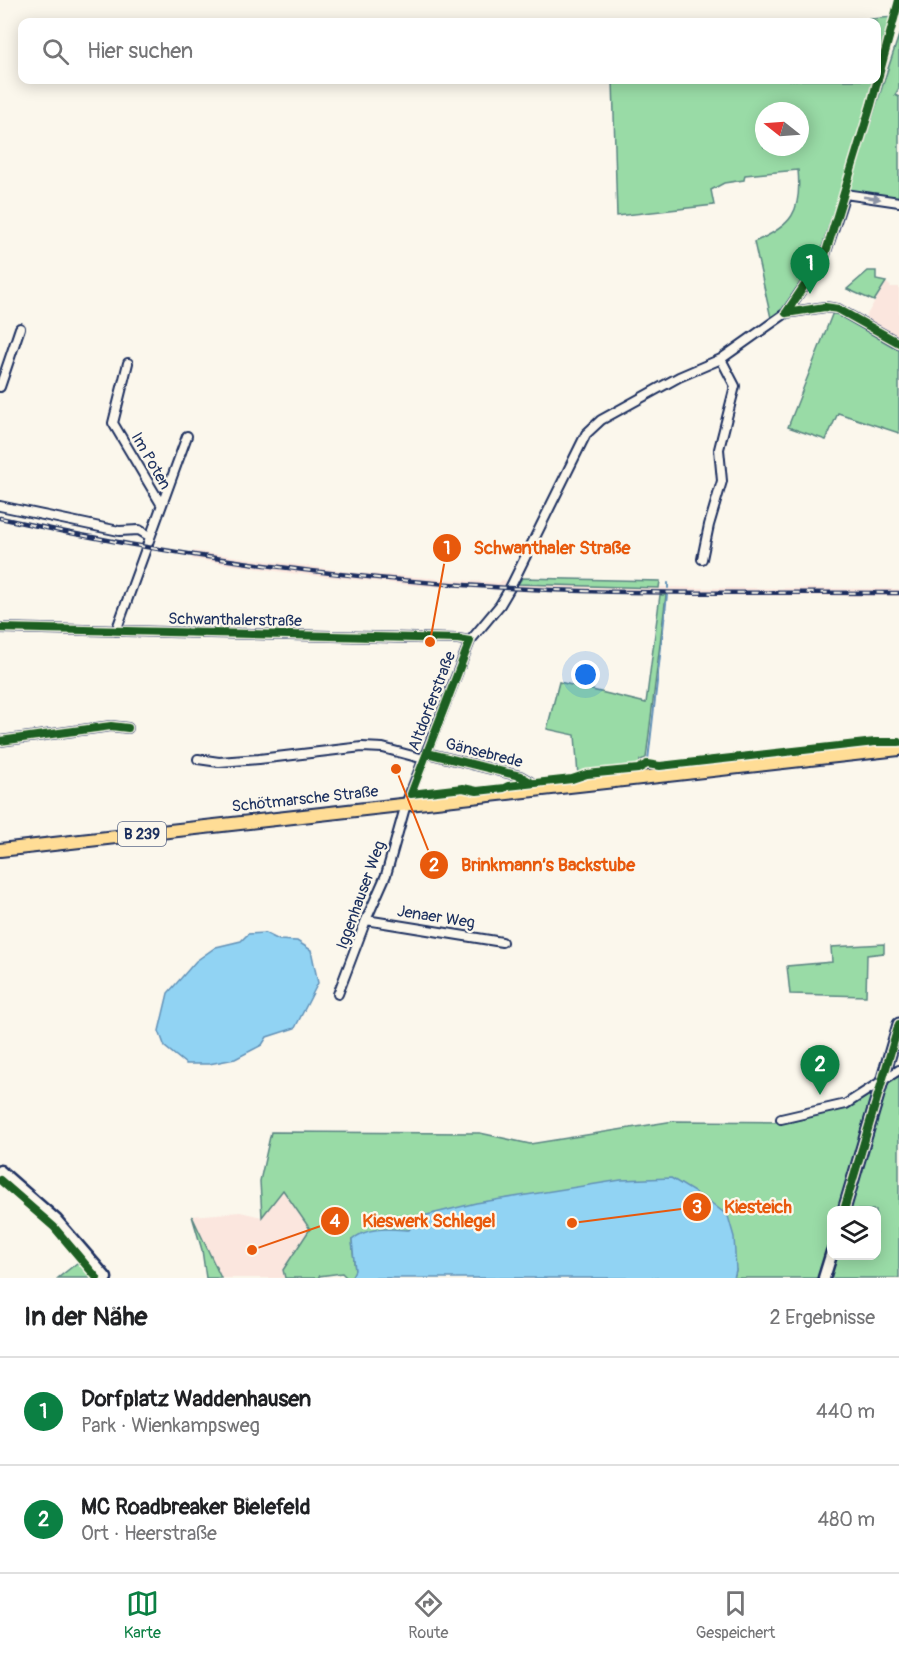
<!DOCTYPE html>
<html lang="de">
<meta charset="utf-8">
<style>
:root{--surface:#fff;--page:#f2f2f2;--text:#202124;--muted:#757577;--line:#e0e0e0;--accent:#0b8043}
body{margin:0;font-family:Pangolin,sans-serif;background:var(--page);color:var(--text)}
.controls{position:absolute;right:18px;bottom:18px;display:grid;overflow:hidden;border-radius:12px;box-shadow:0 3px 15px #0003}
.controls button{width:54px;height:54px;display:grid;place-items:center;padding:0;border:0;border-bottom:2px solid var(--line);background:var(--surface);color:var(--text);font:30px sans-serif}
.compass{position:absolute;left:755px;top:102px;width:54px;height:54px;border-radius:50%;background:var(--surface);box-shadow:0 3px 15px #0003;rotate:287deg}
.you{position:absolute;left:586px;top:675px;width:21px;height:21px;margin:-15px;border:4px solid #fff;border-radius:50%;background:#1a73e8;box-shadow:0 0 0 9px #1a73e833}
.badge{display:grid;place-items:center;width:39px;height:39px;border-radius:50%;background:var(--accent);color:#fff;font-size:20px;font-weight:700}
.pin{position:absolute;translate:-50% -50px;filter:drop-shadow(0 2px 3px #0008)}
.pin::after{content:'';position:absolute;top:32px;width:21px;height:18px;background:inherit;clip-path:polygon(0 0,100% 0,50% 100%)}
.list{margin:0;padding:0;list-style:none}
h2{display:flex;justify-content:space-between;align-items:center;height:78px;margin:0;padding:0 24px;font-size:26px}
h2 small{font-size:20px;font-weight:400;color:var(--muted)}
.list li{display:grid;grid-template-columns:39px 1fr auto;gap:18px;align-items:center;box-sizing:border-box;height:108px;padding:0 24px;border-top:2px solid var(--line)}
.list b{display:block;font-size:22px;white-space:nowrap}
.list p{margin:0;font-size:20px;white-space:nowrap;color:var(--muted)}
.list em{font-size:20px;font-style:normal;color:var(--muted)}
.icon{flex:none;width:33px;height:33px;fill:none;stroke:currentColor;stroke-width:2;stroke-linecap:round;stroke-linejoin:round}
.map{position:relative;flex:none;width:899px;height:1278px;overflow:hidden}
.search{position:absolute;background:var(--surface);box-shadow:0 3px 15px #0003;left:18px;right:18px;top:18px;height:66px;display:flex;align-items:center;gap:15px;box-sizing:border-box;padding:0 21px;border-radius:12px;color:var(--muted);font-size:22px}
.sheet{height:294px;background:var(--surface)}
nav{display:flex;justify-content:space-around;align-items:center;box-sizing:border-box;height:84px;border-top:2px solid var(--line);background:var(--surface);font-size:16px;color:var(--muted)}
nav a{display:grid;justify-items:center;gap:3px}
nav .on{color:var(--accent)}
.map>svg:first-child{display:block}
.built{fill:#fbe6de}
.green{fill:#99dba6;stroke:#5a8582;stroke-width:1.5;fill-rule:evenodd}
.water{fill:#91d3f3;stroke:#6291b7;stroke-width:1.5}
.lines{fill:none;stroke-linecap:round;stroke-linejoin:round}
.stream{stroke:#6291b7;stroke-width:2}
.minor-casing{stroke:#1b2f5e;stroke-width:12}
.secondary-casing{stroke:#1b2f5e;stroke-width:15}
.primary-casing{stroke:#1b2f5e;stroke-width:16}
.minor{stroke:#fbf7ec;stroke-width:8}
.secondary{stroke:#fbf7ec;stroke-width:10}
.primary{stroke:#ffdd96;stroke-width:12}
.rail-casing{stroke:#1b2f5e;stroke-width:4.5}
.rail{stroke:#fbf7ec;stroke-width:2;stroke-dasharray:7;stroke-linecap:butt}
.cycleway-casing{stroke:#fbf7ec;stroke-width:11}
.cycleway{stroke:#1b5e20;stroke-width:8}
.oneway{fill:#8b93a5}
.labels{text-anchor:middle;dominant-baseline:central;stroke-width:4.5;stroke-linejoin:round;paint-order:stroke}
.shield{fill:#fbf7ec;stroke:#5e6b89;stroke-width:1.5}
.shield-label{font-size:15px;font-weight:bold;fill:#1b2f5e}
.street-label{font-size:16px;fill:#1b2f5e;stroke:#fbf7ec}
.leader{fill:none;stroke:#e8590c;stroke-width:2}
.callout-dot{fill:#e8590c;stroke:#fbf7ec;stroke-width:2}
.mark-label{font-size:18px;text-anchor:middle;font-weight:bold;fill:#fff}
.callout-label{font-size:18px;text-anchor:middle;font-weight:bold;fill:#e8590c;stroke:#fbf7ec;stroke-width:4.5;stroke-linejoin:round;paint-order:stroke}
</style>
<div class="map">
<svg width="899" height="1278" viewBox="0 0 899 1278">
<rect width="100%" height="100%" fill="#fbf7ec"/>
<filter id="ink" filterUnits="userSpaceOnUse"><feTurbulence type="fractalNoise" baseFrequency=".0167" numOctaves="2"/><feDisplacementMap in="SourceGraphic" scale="12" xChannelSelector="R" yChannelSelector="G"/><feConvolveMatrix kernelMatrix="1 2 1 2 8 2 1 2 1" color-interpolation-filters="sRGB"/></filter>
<g filter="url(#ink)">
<!-- built -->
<path class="built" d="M886 282 891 287H899V338L865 318Z
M193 551 359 573 499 583 502 580 510 581 505 590 410 585 290 573 192 559Z
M516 584 699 588 899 589V596L660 595 512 591Z
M283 1190 310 1229 283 1270 285 1278H221L192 1216 240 1212 262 1217Z"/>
<!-- green -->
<path class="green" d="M894 17 877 75 876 22H833Z
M899 35V88L895 95 899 97V199L848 192Z
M613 80H875L823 251 780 312 771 318 754 242C792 226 802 212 798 170L745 175 744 180 724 183 711 190 714 205 617 216ZM764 111H800V147H764Z
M868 271H876V280L886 282 874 301 847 289Z
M833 312 899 350V433L838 413 826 440 788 427Z
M522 578 660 581 659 588 518 584Z
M660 595H666L646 758 640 760 639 766 636 767 593 772 578 776 575 735 547 729 559 682 646 703Z
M884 944V953L867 955 866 996 790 994 787 966 832 962 831 947Z
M899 1075V1278H828L835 1256H876V1210H850L884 1084Z
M876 1088 839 1210H832L831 1237 819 1278H734L736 1270 409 1230C383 1229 377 1229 352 1240L355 1271 351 1278H347L342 1273 319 1276V1278H285L283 1270 310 1229 283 1190 262 1217 260 1181 271 1132 480 1133 530 1144 674 1121 791 1122 844 1108Z
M192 1216 221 1278H206L202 1250Z
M82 1259 96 1278H58Z"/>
<!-- water -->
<path class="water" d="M265 933 279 940 297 941 311 950 318 983 295 1028 267 1037 262 1045 235 1059 209 1064H186L165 1047 159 1031 168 993 196 961 216 947 241 941 248 934Z
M671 1178 709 1201 728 1216 734 1237 736 1270 734 1278H351L355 1270 352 1240C367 1226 390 1229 409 1230L419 1217 476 1203 621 1180Z"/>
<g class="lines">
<!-- stream -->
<path class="stream" d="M668 588V583
M648 760 667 595
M647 770 648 767"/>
<defs>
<path id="minor" d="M786 313 825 255 845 194 899 202
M128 363 113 423 161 504
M0 387 20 328
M0 506 119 531 139 530 149 536
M702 559 709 525 722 481 719 449 735 386 721 359
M0 628 458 639 470 641
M116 631 187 436
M0 741 111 726 128 728
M427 753 520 776 532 783
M198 759 219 762 259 759 362 747 383 748 424 759
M366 920 502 942
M338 994 366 920 386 875 406 804 470 641 500 605 510 588 586 434 601 420 679 377 721 359 786 313 825 307 838 309 899 343
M781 1119 846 1104 899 1070"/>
<path id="secondary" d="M0 1171 56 1220 106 1278
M844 1210 899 1024
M824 1278 832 1252"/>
<path id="primary" d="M0 850 899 749"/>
</defs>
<!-- minor casing -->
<use href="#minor" class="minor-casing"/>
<!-- secondary casing -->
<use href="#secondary" class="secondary-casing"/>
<!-- primary casing -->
<use href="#primary" class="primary-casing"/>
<!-- minor -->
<use href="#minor" class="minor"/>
<!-- secondary -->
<use href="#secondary" class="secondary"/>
<!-- primary -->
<use href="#primary" class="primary"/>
<defs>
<path id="rail" d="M0 518C167 556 337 578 508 588 638 595 769 592 899 593"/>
</defs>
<!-- rail casing -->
<use href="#rail" class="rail-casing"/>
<!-- rail -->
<use href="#rail" class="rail"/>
<defs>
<path id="cycleway" d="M786 313 825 255 871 105 899 0
M786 313 825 307 838 309 899 343
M0 628 458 639 470 641 411 794 463 788 477 791 504 788 508 786 572 779 587 774 638 769 647 764 660 766 875 742H899
M0 741 111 726 128 728
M427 753 520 776 532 783
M0 1180 54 1227 97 1278
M844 1210 899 1024"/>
</defs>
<!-- cycleway casing -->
<use href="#cycleway" class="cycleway-casing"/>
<!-- cycleway -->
<use href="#cycleway" class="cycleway"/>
</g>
<!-- one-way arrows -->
<defs><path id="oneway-solid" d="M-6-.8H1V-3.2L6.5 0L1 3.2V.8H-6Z" transform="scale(1.5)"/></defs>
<use class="oneway" href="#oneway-solid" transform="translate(872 198) rotate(8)"/>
</g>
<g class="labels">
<!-- shield labels -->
<rect class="shield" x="118" y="822" width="48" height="24" rx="4.5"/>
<g class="shield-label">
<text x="142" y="834">B 239</text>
</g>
<!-- street labels -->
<g class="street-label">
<text transform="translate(151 461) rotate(60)">Im Poten</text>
<text transform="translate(235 620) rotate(1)">Schwanthalerstraße</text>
<text transform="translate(432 701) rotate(-69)">Altdorferstraße</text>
<text transform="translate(484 753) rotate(14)">Gänsebrede</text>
<text transform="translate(305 799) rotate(-6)">Schötmarsche Straße</text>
<text transform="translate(361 895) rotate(-70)">Iggenhauser Weg</text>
<text transform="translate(436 917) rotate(9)">Jenaer Weg</text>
</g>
</g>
<!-- callouts -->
<path class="leader" d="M430 642L447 548M396 769L434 865M572 1223L697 1207M252 1250L335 1221"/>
<g class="callout-dot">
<circle cx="430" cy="642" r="6"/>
<circle cx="396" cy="769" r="6"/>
<circle cx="572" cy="1223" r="6"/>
<circle cx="252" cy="1250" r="6"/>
<circle cx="447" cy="548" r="15"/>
<circle cx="434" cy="865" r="15"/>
<circle cx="697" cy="1207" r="15"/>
<circle cx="335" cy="1221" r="15"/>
</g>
<g class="mark-label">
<text x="447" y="554">1</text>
<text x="434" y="871">2</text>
<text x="697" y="1213">3</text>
<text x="335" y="1227">4</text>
</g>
<g class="callout-label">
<text x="552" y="554">Schwanthaler Straße</text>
<text x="548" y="871">Brinkmann’s Backstube</text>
<text x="758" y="1213">Kiesteich</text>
<text x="429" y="1227">Kieswerk Schlegel</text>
</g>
</svg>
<div class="controls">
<button><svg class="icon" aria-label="layers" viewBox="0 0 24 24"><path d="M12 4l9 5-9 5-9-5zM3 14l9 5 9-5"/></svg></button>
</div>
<svg class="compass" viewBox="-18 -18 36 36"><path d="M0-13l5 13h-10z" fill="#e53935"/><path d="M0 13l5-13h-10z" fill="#757577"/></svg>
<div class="you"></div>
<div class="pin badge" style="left:810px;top:294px">1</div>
<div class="pin badge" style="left:820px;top:1095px">2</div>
<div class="search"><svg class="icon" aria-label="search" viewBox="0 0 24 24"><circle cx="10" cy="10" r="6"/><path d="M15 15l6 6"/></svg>Hier suchen</div>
</div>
<section class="sheet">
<h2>In der Nähe<small>2 Ergebnisse</small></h2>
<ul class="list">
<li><span class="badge">1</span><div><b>Dorfplatz Waddenhausen</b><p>Park · Wienkampsweg</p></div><em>440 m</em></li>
<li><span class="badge">2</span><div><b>MC Roadbreaker Bielefeld</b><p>Ort · Heerstraße</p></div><em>480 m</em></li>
</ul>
</section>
<nav>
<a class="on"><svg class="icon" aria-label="map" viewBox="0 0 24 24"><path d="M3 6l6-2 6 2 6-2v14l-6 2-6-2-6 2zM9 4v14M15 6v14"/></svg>Karte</a>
<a><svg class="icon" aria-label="directions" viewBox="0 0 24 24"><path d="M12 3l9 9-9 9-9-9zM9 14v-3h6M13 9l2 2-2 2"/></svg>Route</a>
<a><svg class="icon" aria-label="saved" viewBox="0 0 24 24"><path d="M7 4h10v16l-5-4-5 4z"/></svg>Gespeichert</a>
</nav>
